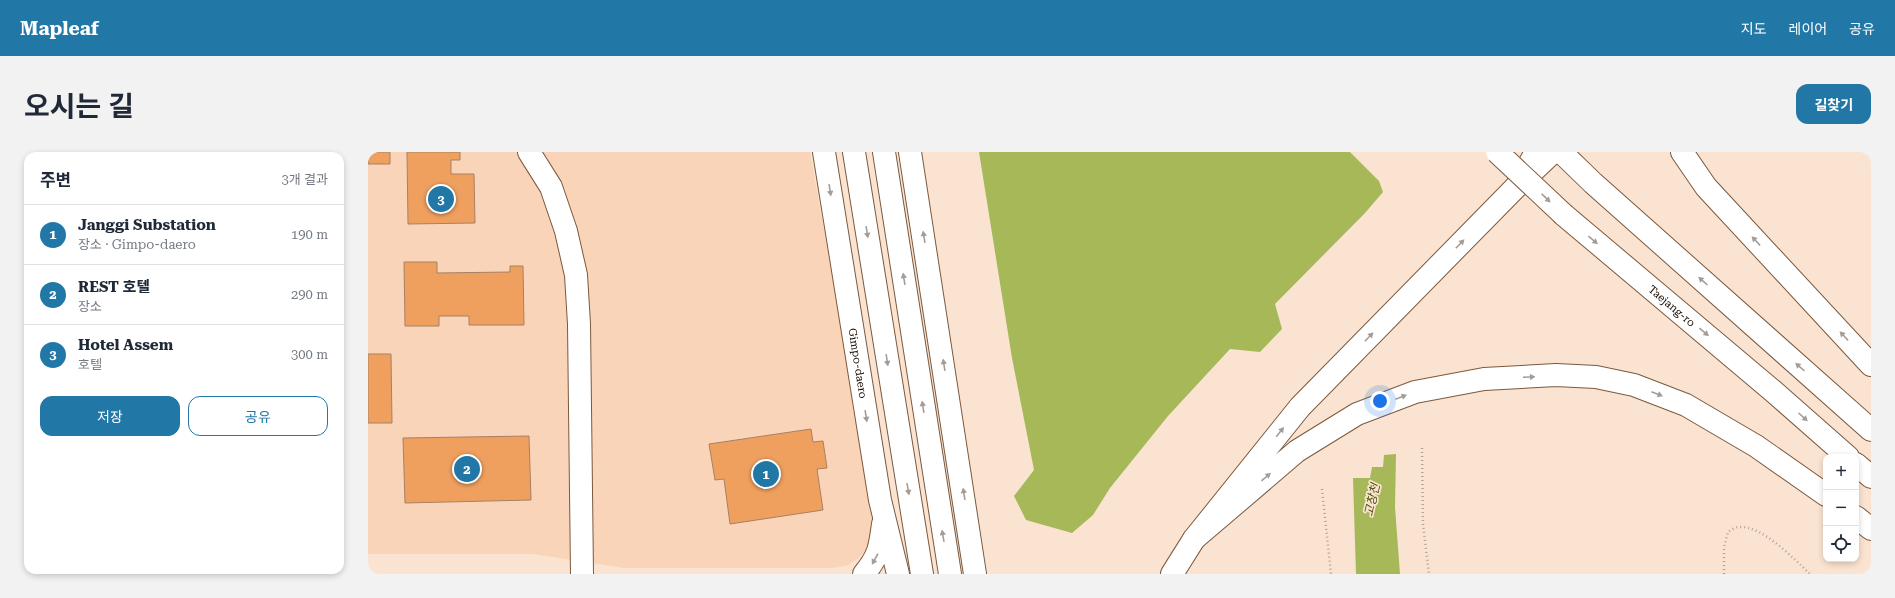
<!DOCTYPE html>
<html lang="ko">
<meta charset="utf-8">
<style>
:root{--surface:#fff;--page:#f2f2f3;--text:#1f2937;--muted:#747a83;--line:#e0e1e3;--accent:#2177a6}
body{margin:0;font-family:"Roboto Serif","Noto Sans KR",serif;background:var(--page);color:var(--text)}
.controls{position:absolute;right:12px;bottom:12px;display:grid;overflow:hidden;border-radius:8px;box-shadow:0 2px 6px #0003}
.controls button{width:36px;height:36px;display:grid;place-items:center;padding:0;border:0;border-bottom:1px solid var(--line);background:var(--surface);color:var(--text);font:20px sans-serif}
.you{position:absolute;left:1012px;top:249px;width:14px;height:14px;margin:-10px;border:3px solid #fff;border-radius:50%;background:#1a73e8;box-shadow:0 0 0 6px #1a73e833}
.badge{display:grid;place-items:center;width:26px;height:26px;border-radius:50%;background:var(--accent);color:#fff;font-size:13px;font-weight:700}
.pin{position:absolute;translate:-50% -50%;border:2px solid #fff;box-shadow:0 1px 4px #0006}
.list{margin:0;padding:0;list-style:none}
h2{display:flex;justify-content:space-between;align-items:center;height:52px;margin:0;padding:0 16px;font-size:17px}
h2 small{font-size:13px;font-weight:400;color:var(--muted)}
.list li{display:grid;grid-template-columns:26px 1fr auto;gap:12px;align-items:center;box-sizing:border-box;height:60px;padding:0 16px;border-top:1px solid var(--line)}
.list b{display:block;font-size:15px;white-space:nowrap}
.list p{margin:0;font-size:13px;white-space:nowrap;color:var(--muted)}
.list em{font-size:13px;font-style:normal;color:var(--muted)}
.actions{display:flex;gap:8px;padding:12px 16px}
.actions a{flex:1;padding:9px 0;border:1px solid var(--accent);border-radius:12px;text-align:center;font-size:14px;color:var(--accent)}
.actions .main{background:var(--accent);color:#fff}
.icon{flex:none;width:22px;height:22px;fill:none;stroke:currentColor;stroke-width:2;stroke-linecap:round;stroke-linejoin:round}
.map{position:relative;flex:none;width:1503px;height:422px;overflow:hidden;border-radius:12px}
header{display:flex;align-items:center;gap:24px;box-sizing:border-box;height:56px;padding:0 20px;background:var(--accent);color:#fff}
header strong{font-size:19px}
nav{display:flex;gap:22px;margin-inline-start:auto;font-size:14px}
.intro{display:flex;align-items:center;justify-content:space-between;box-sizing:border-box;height:96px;padding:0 24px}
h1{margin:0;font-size:28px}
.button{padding:10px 18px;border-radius:12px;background:var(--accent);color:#fff;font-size:14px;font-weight:700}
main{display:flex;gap:24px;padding:0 24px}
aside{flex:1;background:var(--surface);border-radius:12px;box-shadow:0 2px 6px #0003}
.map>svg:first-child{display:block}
.built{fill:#f9d4b8}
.water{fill:#a6b858}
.building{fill:#efa05f;stroke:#a68165}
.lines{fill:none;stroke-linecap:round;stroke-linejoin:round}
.minor-casing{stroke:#7b593e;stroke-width:24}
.major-casing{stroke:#7b593e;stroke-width:24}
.path{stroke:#b5a192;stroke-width:2.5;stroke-dasharray:1 3;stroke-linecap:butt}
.minor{stroke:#fff;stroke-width:22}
.major{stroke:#fff;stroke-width:22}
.major-bridge-casing{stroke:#7b593e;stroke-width:24;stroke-linecap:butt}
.major-bridge{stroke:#fff;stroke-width:22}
.oneway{fill:#a39d9a}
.labels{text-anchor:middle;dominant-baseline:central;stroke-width:3.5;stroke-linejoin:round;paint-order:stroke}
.street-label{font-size:11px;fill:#180b03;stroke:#fbe3d1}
.water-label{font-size:12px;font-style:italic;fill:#455004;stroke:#fbe3d1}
</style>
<header>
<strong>Mapleaf</strong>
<nav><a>지도</a><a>레이어</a><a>공유</a></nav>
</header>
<div class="intro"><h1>오시는 길</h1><a class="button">길찾기</a></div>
<main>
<aside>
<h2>주변<small>3개 결과</small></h2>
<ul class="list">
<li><span class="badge">1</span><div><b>Janggi Substation</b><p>장소 · Gimpo-daero</p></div><em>190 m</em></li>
<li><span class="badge">2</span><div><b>REST 호텔</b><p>장소</p></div><em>290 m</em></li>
<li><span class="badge">3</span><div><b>Hotel Assem</b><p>호텔</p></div><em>300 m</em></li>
</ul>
<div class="actions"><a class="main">저장</a><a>공유</a></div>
</aside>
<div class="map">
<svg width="1503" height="422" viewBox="0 0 1503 422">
<rect width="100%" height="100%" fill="#fbe3d1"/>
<!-- built -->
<path class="built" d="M0 0H442L486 244 503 354 505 379 501 394 491 406 478 414 463 416H256L165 402H0Z"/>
<!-- water -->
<path class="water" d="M611 0H982L1011 29 1015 40 997 61 907 152 914 177 892 200 862 197 800 264 742 336 725 363 704 381 658 368 646 344 666 318 644 206Z
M1028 302 1027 355 1032 422H988L985 326H1002L1004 315H1015L1016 303Z"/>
<!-- building -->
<path class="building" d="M0 0H22V12H0Z
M39 0H92V8H83V22H106L107 71 40 72Z
M36 110H69V121L142 120V114H155L156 173H101V164H71V174H37Z
M0 202H23L24 271H0Z
M443 277 445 290 455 289 459 316 449 317 455 358 362 372 356 327 347 328 341 292Z
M161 284 163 348 37 351 35 286Z"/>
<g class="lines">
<defs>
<path id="minor" d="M161 0 183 35 198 79 208 123 211 172 214 422
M804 422 826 387 932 255 1149 34 1185 0"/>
<g id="major">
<path id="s1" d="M456 0 512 348 530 422"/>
<path d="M486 0 554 422"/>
<path d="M516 0 582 422"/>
<path d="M542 0 607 422"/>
<path d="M1193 0 1225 31 1503 278"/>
<path d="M1314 0 1338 35 1503 213"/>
<path d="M1149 34 1168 0"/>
<path id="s2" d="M1196 63 1405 239 1480 305"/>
<path d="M1488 312 1503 325"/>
<path d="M1488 365 1503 377"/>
<path d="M826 387 929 299 989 262 1047 240 1116 227 1188 223 1228 225 1266 233 1318 253 1388 294 1458 343"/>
<path d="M496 422C511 404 512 395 515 372"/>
</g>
</defs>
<!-- minor casing -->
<use href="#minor" class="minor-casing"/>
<!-- major casing -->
<use href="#major" class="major-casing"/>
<!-- path -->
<path class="path" d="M1054 296 1055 372 1061 422
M954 337 963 422
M1356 422V395L1360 380C1363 378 1367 375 1371 375 1394 373 1426 407 1442 422"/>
<!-- minor -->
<use href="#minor" class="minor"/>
<!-- major -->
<use href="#major" class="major"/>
<defs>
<path id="major-bridge" d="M1129 0 1196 63"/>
</defs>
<!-- major-bridge casing -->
<use href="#major-bridge" class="major-bridge-casing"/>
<!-- major-bridge -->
<use href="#major-bridge" class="major-bridge"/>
</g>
<!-- one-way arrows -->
<defs><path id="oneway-solid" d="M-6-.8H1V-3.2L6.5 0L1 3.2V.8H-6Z"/></defs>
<g class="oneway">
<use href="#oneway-solid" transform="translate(462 38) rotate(81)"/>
<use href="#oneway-solid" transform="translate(1178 46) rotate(44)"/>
<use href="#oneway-solid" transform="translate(499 80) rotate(81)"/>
<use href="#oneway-solid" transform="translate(556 85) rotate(-99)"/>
<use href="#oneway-solid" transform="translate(1225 88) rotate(40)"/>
<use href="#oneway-solid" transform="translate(1388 89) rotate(-133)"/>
<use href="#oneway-solid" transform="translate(1092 92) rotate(-46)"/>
<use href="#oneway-solid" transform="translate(536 127) rotate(-99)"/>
<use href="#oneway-solid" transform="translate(1335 129) rotate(-138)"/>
<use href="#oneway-solid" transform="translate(1336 180) rotate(40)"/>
<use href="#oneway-solid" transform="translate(1476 184) rotate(-133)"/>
<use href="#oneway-solid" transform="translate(1001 185) rotate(-46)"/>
<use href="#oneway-solid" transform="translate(519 208) rotate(81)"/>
<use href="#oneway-solid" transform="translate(576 213) rotate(-99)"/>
<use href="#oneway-solid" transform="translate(1432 215) rotate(-138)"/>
<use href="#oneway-solid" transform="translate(1161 225) rotate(-3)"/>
<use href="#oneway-solid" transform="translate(1289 242) rotate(21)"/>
<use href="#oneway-solid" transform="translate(1033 245) rotate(-21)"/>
<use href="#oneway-solid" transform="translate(555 255) rotate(-99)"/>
<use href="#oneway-solid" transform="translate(498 264) rotate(81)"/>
<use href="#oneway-solid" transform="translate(1435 265) rotate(42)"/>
<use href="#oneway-solid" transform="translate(912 280) rotate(-51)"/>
<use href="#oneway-solid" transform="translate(898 325) rotate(-40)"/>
<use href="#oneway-solid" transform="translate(540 337) rotate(80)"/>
<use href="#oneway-solid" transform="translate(596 342) rotate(-99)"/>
<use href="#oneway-solid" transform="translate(575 384) rotate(-100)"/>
<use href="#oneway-solid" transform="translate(507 407) rotate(119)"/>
</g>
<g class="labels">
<!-- street labels -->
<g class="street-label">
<text stroke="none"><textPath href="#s2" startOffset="141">Taejang-ro</textPath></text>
<text stroke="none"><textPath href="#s1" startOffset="214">Gimpo-daero</textPath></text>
</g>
<!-- water labels -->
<g class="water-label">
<text transform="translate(1004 348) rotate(-77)">고창천</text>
</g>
</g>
</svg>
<div class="controls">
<button>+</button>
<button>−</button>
<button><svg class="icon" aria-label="locate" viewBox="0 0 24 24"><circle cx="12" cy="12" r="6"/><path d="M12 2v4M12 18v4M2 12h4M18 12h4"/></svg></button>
</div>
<div class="you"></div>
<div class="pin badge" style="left:398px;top:322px">1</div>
<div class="pin badge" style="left:99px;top:317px">2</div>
<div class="pin badge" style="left:73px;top:47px">3</div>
</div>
</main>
